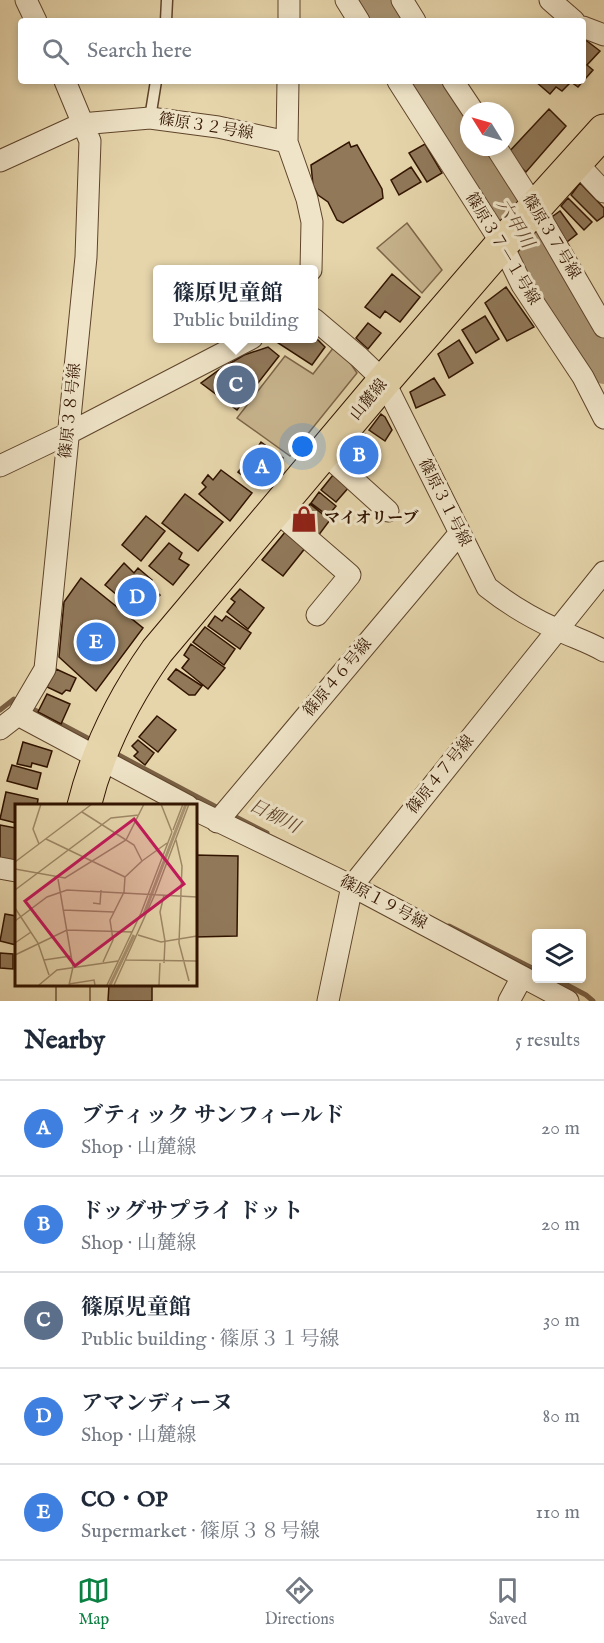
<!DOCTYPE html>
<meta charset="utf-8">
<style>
:root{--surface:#fff;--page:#f6f6f7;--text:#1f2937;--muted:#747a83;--line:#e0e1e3;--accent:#0b8043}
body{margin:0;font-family:"IM FELL English","Noto Serif JP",serif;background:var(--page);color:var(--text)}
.controls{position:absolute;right:18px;bottom:18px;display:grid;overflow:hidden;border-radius:6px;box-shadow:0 3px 9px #0003}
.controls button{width:54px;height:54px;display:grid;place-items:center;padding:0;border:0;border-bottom:2px solid var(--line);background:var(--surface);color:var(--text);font:30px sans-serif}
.compass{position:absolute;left:460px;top:102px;width:54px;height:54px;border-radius:50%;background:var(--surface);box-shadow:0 3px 9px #0003;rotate:307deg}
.you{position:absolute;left:303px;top:447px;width:21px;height:21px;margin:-15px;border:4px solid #fff;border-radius:50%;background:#1a73e8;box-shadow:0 0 0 9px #1a73e833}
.badge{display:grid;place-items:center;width:39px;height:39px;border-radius:50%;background:var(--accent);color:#fff;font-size:20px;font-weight:700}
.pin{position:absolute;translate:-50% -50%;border:3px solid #fff;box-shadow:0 2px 6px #0006}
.popup{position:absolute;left:153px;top:265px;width:165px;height:78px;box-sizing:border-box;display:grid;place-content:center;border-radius:6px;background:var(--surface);filter:drop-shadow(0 2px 4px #0005);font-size:20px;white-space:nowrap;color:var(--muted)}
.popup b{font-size:22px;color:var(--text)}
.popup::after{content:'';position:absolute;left:50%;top:100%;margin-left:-12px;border:12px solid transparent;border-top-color:var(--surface)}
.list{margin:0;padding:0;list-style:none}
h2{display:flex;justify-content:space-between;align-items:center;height:78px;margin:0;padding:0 24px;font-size:26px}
h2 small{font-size:20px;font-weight:400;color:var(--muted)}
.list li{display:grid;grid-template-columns:39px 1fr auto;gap:18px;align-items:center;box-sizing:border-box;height:96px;padding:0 24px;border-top:2px solid var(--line)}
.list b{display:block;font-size:22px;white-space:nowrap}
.list p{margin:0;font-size:20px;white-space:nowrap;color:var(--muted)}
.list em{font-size:20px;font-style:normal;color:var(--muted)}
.icon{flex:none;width:33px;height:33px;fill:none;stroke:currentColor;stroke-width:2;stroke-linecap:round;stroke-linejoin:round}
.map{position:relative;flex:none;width:604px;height:1001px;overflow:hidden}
.search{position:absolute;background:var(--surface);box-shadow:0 3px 9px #0003;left:18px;right:18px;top:18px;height:66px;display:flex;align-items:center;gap:15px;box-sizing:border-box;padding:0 21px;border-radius:6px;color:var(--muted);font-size:22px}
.sheet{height:558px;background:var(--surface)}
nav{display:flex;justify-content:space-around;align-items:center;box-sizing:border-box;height:84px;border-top:2px solid var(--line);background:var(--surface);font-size:16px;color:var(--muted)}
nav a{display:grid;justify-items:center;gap:3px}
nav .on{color:var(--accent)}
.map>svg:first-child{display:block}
.green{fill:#c7b48e;stroke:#7c6447;stroke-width:1.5}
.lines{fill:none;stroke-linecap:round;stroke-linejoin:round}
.stream{stroke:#796044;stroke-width:5}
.river{stroke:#a99371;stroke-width:32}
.building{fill:#907859;stroke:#321400;stroke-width:1.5}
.service-casing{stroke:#5f442b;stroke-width:13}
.minor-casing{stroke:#5f442b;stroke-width:23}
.primary-casing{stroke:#321400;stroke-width:35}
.service{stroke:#efe4c8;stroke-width:10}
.minor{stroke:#efe4c8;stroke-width:21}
.primary{stroke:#e6d5ab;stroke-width:33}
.labels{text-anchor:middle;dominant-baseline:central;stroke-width:6;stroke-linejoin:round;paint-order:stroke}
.street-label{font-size:16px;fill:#321400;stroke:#efe4c8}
.poi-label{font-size:16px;font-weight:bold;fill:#321400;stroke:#efe4c8;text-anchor:start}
.water-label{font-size:18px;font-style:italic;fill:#62472d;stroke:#efe4c8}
.inset-river{fill:none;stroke:#a99371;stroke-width:3}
.inset-road{fill:none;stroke:#9e8867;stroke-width:1.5}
.view{fill:#c2185b;fill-opacity:0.15;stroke:#c2185b;stroke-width:3}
.inset-edge{fill:none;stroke:#321400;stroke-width:3}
</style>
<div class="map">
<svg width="604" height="1001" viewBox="0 0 604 1001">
<rect width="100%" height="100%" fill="#e6d5ab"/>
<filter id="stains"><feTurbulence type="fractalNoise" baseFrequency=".00333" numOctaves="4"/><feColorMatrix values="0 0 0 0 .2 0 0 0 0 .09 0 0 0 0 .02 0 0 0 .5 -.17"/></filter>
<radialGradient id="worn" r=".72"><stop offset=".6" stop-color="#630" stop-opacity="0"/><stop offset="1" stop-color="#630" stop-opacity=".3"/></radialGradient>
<!-- green -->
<path class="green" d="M407 223 442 270 422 293 377 248Z
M334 347 342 351 357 373 290 456 237 418 285 356 313 374Z"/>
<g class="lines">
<!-- stream -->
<path class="stream" d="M29 707 95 742
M0 710 14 699 20 703
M113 752 222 810
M230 814 267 833
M449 926 536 970
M554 978 586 995 593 1001"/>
<!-- river -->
<path class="river" d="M374 0 387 21
M424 81 604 368"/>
</g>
<!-- building -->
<path class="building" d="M583 38 600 51 587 65 593 70 578 87 571 82 562 91 556 87 550 94 535 81H583Z
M549 109 566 126 526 172 507 154Z
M349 142 351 147 357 145 382 189 383 198 343 223 337 220 328 202 318 195 313 185 311 165Z
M425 144 442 173 427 182 409 153Z
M411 167 421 182 399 195 391 180Z
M580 183 604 208V216L597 221 571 195Z
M568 198 592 222 584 230 561 206Z
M560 211 577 234 563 245 545 222Z
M392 274 420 297 400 322 385 311 380 318 365 307Z
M506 287 534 327 507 341 485 303Z
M485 316 499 339 476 353 462 330Z
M368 323 381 333 368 349 356 338Z
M314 336 325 347 312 365 275 341 276 338H314Z
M459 340 473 363 449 378 438 354Z
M268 347 279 356 237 410 201 383 219 370 244 355Z
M434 378 445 395 416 408 410 392Z
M381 414 385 417 392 430 385 441 369 430Z
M365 434 377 444 354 475 341 466Z
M261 442 283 458 259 488 238 472 247 461 244 459 249 452 253 454Z
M221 470 252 493 230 521 199 494 206 487 202 483 208 475 213 480Z
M333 475 349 487 336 502 321 490Z
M319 492 336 506 328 516 311 503Z
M185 494 223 522 198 551 162 523Z
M310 504 330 520 315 540 295 523Z
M146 516 165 531 141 561 122 545Z
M286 531 306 547 283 576 262 560Z
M169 543 182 553 179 559 189 565 173 585 149 566Z
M124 563 134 573 138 568 152 580 148 585 160 595 142 616 105 585Z
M81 578 143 628 96 691 59 657 64 602Z
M240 589 264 608 248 629 227 612 235 602 231 599Z
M215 616 222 621 226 616 251 633 240 649 208 626Z
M205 627 235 649 224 665 193 642Z
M191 644 225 668 208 689 182 668 189 659 184 655Z
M56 669 76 678 70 691 66 690 62 694 47 687Z
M176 669 202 686 195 695H189L168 679Z
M47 694 70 704 61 724 38 712Z
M157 716 176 730 158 752 139 737Z
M138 740 154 753 145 765 134 756 138 752 132 746Z
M23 742 52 751 47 767 32 763 31 767 17 764Z
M12 765 41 773 37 789 7 781Z
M6 792 38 799 37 806H16V823L0 819Z
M0 825 16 828 15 865 0 861Z
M195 855 238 856 237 936 195 937Z
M5 914 16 916V945L0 941Z
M0 953 13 954V969L0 968Z
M109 984H152V1001H108Z"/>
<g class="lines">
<defs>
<path id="service" d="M166 21 167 0
M150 118 156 81"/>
<path id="minor" d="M26 0 36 21
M346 0 359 21
M402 0 415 21
M550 0 574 21
M289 21V0
M583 27 604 35
M398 81 502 244 522 285 583 377 604 418
M453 81 473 111
M287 142 288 81
M496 147 535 208 604 327
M0 161 81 124 150 118 218 127 287 142 307 199 312 222 311 270
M576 162 604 192
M314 319 359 357 384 381 487 587C507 603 532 618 556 629 572 637 589 642 604 651
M324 453 388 511
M0 466 69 433 252 338
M275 510 350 575 317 615
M18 715 188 806
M0 729 18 715 45 669 86 257 90 141 65 81
M195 810 352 886 568 1001
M217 822 459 534
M0 868 16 871
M328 1001 352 886 604 572
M509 1001 522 977"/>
<path id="primary" d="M84 806C98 749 123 699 157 651L384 381 502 244 604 131
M73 1001V984"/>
</defs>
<!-- service casing -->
<use href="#service" class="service-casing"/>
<!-- minor casing -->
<use href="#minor" class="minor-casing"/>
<!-- primary casing -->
<use href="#primary" class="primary-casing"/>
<!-- service -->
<use href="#service" class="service"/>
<!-- minor -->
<use href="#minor" class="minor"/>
<!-- primary -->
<use href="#primary" class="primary"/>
</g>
<!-- icons -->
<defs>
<symbol id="shop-bare" viewBox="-9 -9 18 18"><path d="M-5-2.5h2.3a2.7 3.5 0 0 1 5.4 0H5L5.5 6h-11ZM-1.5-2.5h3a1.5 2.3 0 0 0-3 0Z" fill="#8f2418" stroke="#efe4c8" stroke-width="2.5" paint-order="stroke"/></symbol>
</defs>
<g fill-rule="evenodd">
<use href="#shop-bare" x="285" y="500" width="38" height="38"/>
</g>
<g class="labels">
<!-- street labels -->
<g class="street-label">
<text transform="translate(206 127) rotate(9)">篠原３２号線</text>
<text transform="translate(551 237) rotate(59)">篠原３７号線</text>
<text transform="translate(502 249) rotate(59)">篠原３７－１号線</text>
<text transform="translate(369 400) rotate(-50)">山麓線</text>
<text transform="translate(71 411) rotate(-84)">篠原３８号線</text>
<text transform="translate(444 503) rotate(63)">篠原３１号線</text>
<text transform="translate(338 678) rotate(-50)">篠原４６号線</text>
<text transform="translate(441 775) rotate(-51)">篠原４７号線</text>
<text transform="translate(383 903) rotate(28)">篠原１９号線</text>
</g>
<!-- poi labels -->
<g class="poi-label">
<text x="324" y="519">マイオリーブ</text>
</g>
<!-- water labels -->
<g class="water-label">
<text transform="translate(514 224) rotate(58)">六甲川</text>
<text transform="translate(274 817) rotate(27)">日柳川</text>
</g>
</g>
<!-- overview -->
<g transform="translate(15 804)">
<rect width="182" height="182" fill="#e6d5ab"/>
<path class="inset-river" d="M129 110 171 0M95 181 119 131"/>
<path class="inset-road" d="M146 0 157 28M67 8 119 41 127 57 110 73M158 26 168 0M31 35 110 73M161 36 167 62 164 139 174 177M24 40 18 25 26 0M127 57 152 39M0 58 77 0M0 65 50 74 111 36 129 0M43 75 58 163 54 181M0 86 96 14 124 11M78 99 85 100 86 86M0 104 23 139 34 171M48 106 99 108M0 117 32 93 52 86 182 93M123 131 146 138 182 132M0 139 16 128M0 151 52 126 117 128M29 156 56 152M111 156 182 157M88 158 98 136 95 116 109 88 110 73M149 159 150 137 145 108 149 91M54 180 79 176 80 181M24 181 42 166 103 157M92 181 126 109 157 28M99 181 140 90 174 0M144 181 145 159"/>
<path class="view" d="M119 15 169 80 60 162 10 97Z"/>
<rect width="182" height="182" class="inset-edge"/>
</g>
<rect width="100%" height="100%" filter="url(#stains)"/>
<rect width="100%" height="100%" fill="url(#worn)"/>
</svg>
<div class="controls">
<button><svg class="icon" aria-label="layers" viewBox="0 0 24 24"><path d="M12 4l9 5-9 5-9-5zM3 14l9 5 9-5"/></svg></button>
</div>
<svg class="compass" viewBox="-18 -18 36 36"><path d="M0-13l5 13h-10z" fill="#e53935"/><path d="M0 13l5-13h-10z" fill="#747a83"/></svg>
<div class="you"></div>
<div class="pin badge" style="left:262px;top:467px;background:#3f7fe0">A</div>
<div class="pin badge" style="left:359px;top:455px;background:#3f7fe0">B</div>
<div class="pin badge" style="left:236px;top:385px;background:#5c6f8a">C</div>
<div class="popup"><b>篠原児童館</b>Public building</div>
<div class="pin badge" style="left:137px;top:597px;background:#3f7fe0">D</div>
<div class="pin badge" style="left:96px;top:642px;background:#3f7fe0">E</div>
<div class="search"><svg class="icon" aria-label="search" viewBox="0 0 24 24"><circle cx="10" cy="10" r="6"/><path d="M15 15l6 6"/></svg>Search here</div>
</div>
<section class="sheet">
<h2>Nearby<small>5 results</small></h2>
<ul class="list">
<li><span class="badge" style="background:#3f7fe0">A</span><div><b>ブティック サンフィールド</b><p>Shop · 山麓線</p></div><em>20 m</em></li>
<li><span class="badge" style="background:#3f7fe0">B</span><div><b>ドッグサプライ ドット</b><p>Shop · 山麓線</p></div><em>20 m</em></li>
<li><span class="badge" style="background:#5c6f8a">C</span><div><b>篠原児童館</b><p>Public building · 篠原３１号線</p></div><em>30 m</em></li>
<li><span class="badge" style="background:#3f7fe0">D</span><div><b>アマンディーヌ</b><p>Shop · 山麓線</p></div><em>80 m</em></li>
<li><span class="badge" style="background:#3f7fe0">E</span><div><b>CO・OP</b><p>Supermarket · 篠原３８号線</p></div><em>110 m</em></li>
</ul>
</section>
<nav>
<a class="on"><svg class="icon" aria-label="map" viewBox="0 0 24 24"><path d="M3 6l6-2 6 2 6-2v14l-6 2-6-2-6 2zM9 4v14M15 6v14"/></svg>Map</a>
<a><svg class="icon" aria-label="directions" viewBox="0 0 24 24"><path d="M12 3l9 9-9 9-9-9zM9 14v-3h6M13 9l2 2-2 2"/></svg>Directions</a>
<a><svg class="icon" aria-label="saved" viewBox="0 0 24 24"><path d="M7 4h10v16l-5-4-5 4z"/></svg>Saved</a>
</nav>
